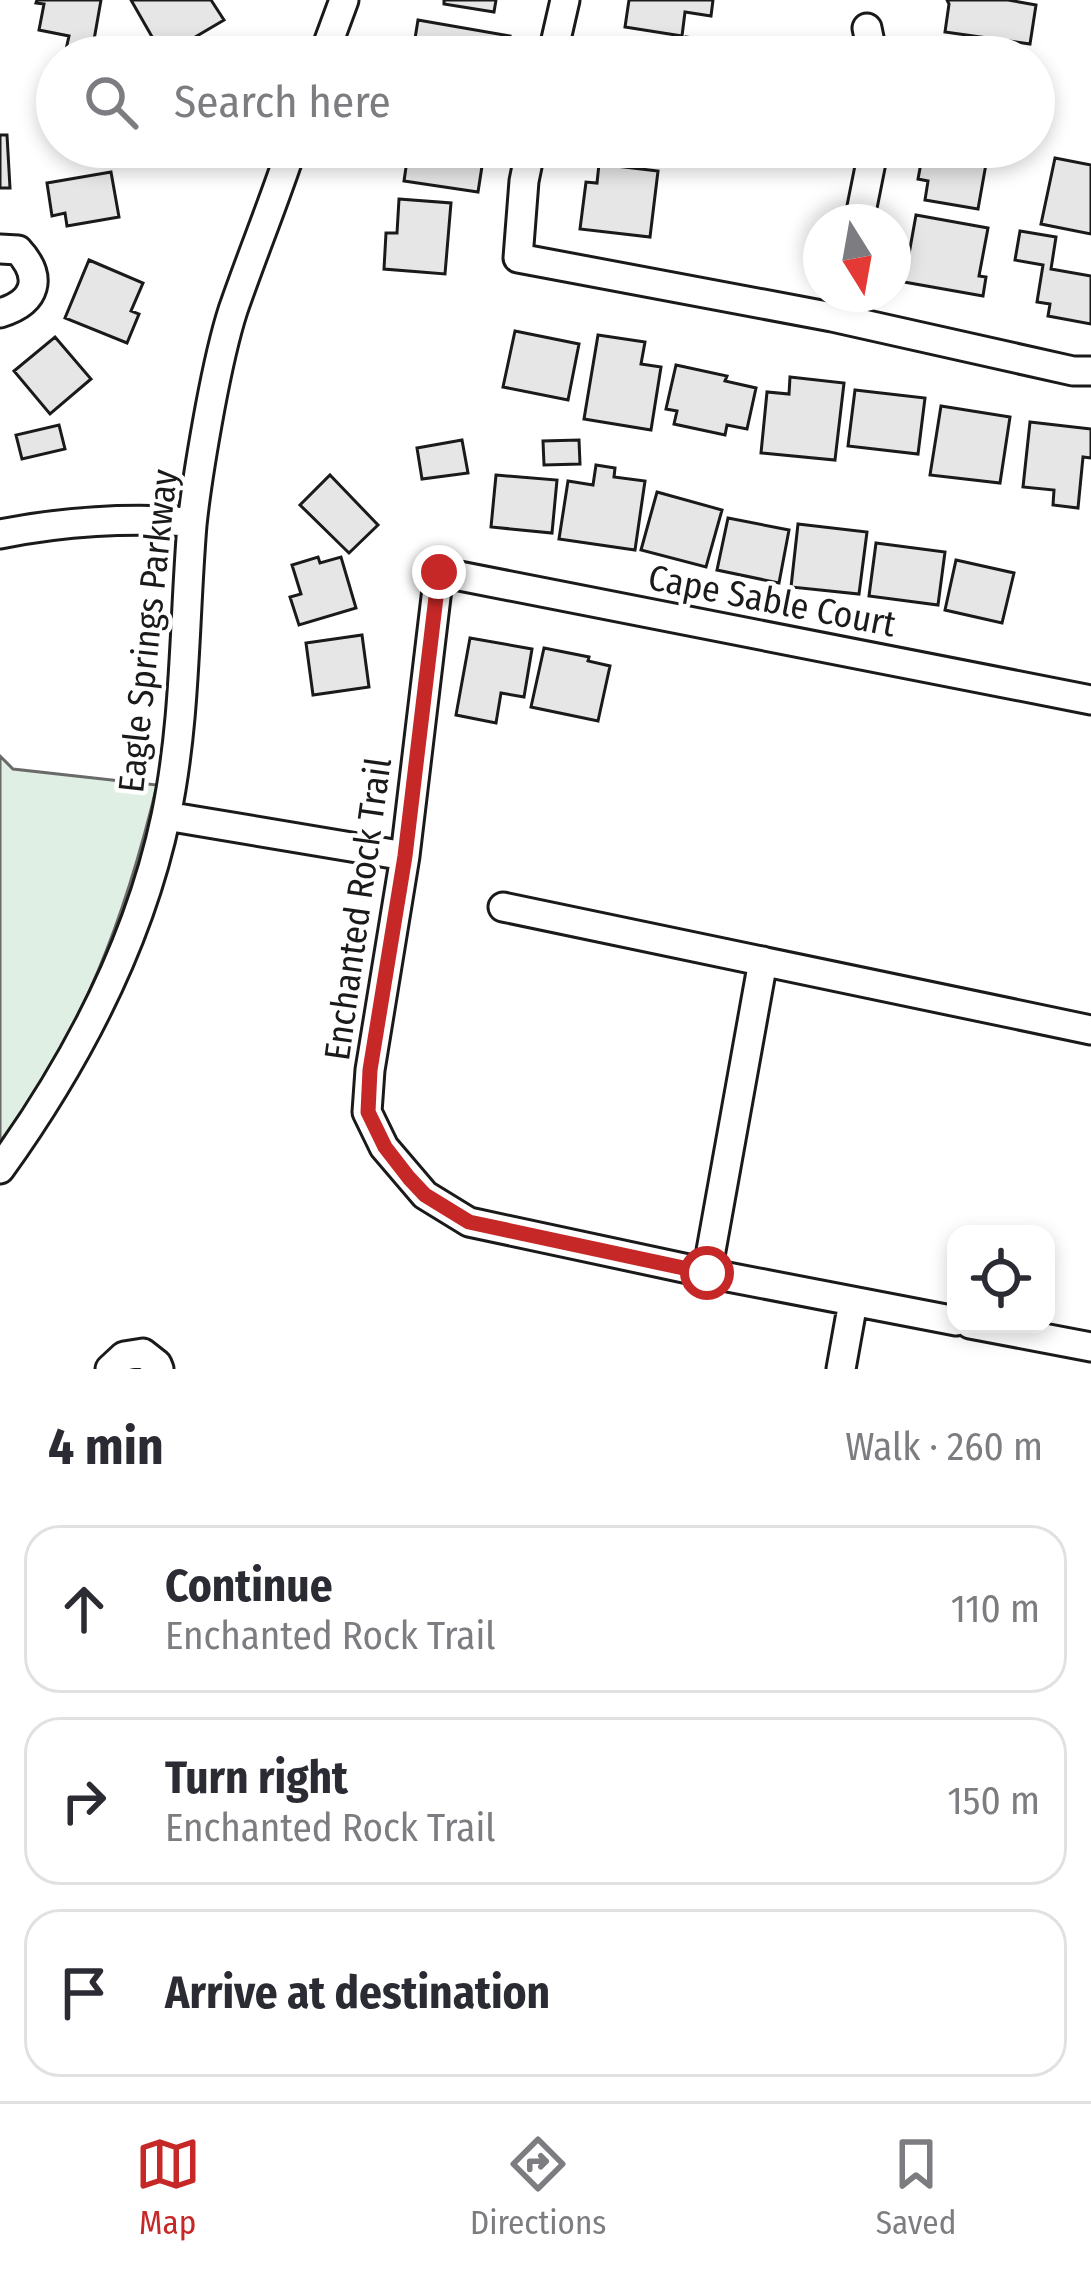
<!DOCTYPE html>
<meta charset="utf-8">
<style>
:root{--surface:#fff;--page:#f2f2f3;--text:#2b2b33;--muted:#7c7c81;--line:#e1e1e2;--accent:#c62828}
body{margin:0;font-family:"Fira Sans Condensed",sans-serif;background:var(--page);color:var(--text)}
.controls{position:absolute;right:36px;bottom:36px;display:grid;overflow:hidden;border-radius:24px;box-shadow:0 6px 18px #0003}
.controls button{width:108px;height:108px;display:grid;place-items:center;padding:0;border:0;border-bottom:3px solid var(--line);background:var(--surface);color:var(--text);font:60px sans-serif}
.compass{position:absolute;left:803px;top:204px;width:108px;height:108px;border-radius:50%;background:var(--surface);box-shadow:0 6px 18px #0003;rotate:169deg}
.stop{position:absolute;width:36px;height:36px;margin:-27px;border:9px solid #c62828;border-radius:50%;background:#fff}
.stop.end{background:#c62828;border-color:#fff;box-shadow:0 3px 12px #0008}
.list{margin:0;padding:0;list-style:none}
h2{display:flex;justify-content:space-between;align-items:center;height:156px;margin:0;padding:0 48px;font-size:51px}
h2 small{font-size:39px;font-weight:400;color:var(--muted)}
.list li{display:grid;grid-template-columns:78px 1fr auto;gap:36px;align-items:center;box-sizing:border-box;height:168px;margin:0 24px 24px;padding:0 24px;border:3px solid var(--line);border-radius:36px}
.list b{display:block;font-size:45px;white-space:nowrap}
.list p{margin:0;font-size:39px;white-space:nowrap;color:var(--muted)}
.list em{font-size:39px;font-style:normal;color:var(--muted)}
.icon{flex:none;width:66px;height:66px;fill:none;stroke:currentColor;stroke-width:2;stroke-linecap:round;stroke-linejoin:round}
.map{position:relative;flex:none;width:1091px;height:1369px;overflow:hidden}
.search{position:absolute;background:var(--surface);box-shadow:0 6px 18px #0003;left:36px;right:36px;top:36px;height:132px;display:flex;align-items:center;gap:30px;box-sizing:border-box;padding:0 42px;border-radius:66px;color:var(--muted);font-size:45px}
.sheet{height:732px;background:var(--surface)}
nav{display:flex;justify-content:space-around;align-items:center;box-sizing:border-box;height:168px;border-top:3px solid var(--line);background:var(--surface);font-size:33px;color:var(--muted)}
nav a{display:grid;justify-items:center;gap:6px}
nav .on{color:var(--accent)}
.map>svg:first-child{display:block}
.green{fill:#e0efe3;stroke:#6a6a6a;stroke-width:3}
.building{fill:#e6e6e6;stroke:#1a1a1a;stroke-width:3}
.lines{fill:none;stroke-linecap:round;stroke-linejoin:round}
.minor-casing{stroke:#1a1a1a;stroke-width:33}
.minor{stroke:#fff;stroke-width:27}
.route{stroke:#c62828;stroke-width:15}
.labels{text-anchor:middle;dominant-baseline:central;stroke-width:9;stroke-linejoin:round;paint-order:stroke}
.street-label{font-size:36px;fill:#1a1a1a;stroke:#fff}
</style>
<div class="map">
<svg width="1091" height="1369" viewBox="0 0 1091 1369">
<rect width="100%" height="100%" fill="#fff"/>
<!-- green -->
<path class="green" d="M0 756 13 769 157 785C126 915 82 1035 0 1142Z"/>
<!-- building -->
<path class="building" d="M37 0H101L91 57 65 54 69 36 39 30 44 4 36 3Z
M131 0H211L224 20 163 56Z
M444 0H496L494 12 444 4Z
M629 0H713L711 16 685 12 682 36 625 27Z
M947 0H1008L1036 5 1030 44 945 32 949 4Z
M418 20 510 36 507 57H412Z
M686 37 722 42 720 57H683Z
M945 48 997 57H944Z
M0 135H7L10 188H0Z
M409 147H485L478 192 404 181Z
M734 147H805L802 166 733 158Z
M924 147H989L978 209 925 200 928 181 918 179Z
M1055 158 1091 165V234L1041 224Z
M599 164 658 171 650 237 580 229 586 182 597 183Z
M111 172 119 217 67 226 65 213 52 216 47 183Z
M399 199 451 203 445 274 384 269 386 233H397Z
M916 215 988 228 979 276 986 277 983 296 904 282Z
M1020 231 1056 237 1051 269 1091 276V324L1048 316 1050 304 1037 302 1043 265 1015 260Z
M89 260 143 283 131 311 139 314 127 343 65 318Z
M515 331 579 344 568 400 503 387Z
M598 335 645 342 641 364 661 367 651 430 584 419Z
M55 337 91 379 50 414 14 371Z
M676 365 727 376 725 381 756 388 747 429 727 425 725 435 674 424 677 411 666 409Z
M790 377 844 383 835 460 761 453 767 392 789 394Z
M855 390 925 398 918 454 848 446Z
M941 406 1010 417 1000 483 930 475Z
M1030 422 1091 429V458L1083 457 1078 508 1053 505 1054 490 1023 487Z
M59 425 65 449 22 459 16 435Z
M462 440 468 473 422 479 417 448Z
M579 440 580 464 544 465 543 441Z
M596 465 615 468 614 477 645 481 635 550 559 539 568 481 593 485Z
M330 475 378 525 349 553 300 505Z
M496 475 557 480 552 533 491 527Z
M657 492 722 510 706 567 641 550Z
M728 518 789 530 779 583 717 570Z
M798 524 867 532 859 594 791 587Z
M876 543 945 552 938 605 869 596Z
M318 557 320 563 341 557 356 608 299 625 290 597 301 594 292 565Z
M956 560 1014 573 1002 623 945 610Z
M362 635 369 687 313 695 306 643Z
M470 638 532 649 524 697 501 693 496 723 456 715Z
M544 648 589 657 588 661 610 666 598 721 531 707Z"/>
<g class="lines">
<defs>
<path id="minor" d="M867 28 873 57
M323 57 344 0
M552 57 565 0
M531 147 524 181 518 258 832 317 1073 371H1091
M859 222 874 147
M0 249 18 250C43 277 37 302 0 313
M0 534C66 521 125 518 192 522
M166 816 405 856
M503 907 1091 1030
M0 1169C76 1063 139 944 166 816 186 720 184 622 192 525 196 486 203 446 210 408 216 376 223 341 233 310 252 255 274 202 292 147
M707 1273 763 961
M956 1321 707 1273 469 1222 425 1195 384 1147 367 1112 370 1070 405 856 439 572 1091 700
M970 1324 1091 1347
M110 1369 124 1356 143 1353 157 1364 159 1369
M841 1369 853 1302"/>
</defs>
<!-- minor casing -->
<use href="#minor" class="minor-casing"/>
<!-- minor -->
<use href="#minor" class="minor"/>
</g>
<g class="lines">
<!-- route -->
<path class="route" d="M439 572 405 856 370 1070 368 1112 385 1147 409 1178 425 1195 469 1222 707 1273"/>
</g>
<g class="labels">
<!-- street labels -->
<g class="street-label">
<text transform="translate(772 601) rotate(11)">Cape Sable Court</text>
<text transform="translate(148 631) rotate(-84)">Eagle Springs Parkway</text>
<text transform="translate(358 909) rotate(-82)">Enchanted Rock Trail</text>
</g>
</g>
</svg>
<div class="controls">
<button><svg class="icon" aria-label="locate" viewBox="0 0 24 24"><circle cx="12" cy="12" r="6"/><path d="M12 2v4M12 18v4M2 12h4M18 12h4"/></svg></button>
</div>
<svg class="compass" viewBox="-18 -18 36 36"><path d="M0-13l5 13h-10z" fill="#e53935"/><path d="M0 13l5-13h-10z" fill="#7c7c81"/></svg>
<div class="stop" style="left:707px;top:1273px"></div>
<div class="stop end" style="left:439px;top:572px"></div>
<div class="search"><svg class="icon" aria-label="search" viewBox="0 0 24 24"><circle cx="10" cy="10" r="6"/><path d="M15 15l6 6"/></svg>Search here</div>
</div>
<section class="sheet">
<h2>4 min<small>Walk · 260 m</small></h2>
<ul class="list">
<li><svg class="icon" aria-label="ahead" viewBox="0 0 24 24"><path d="M12 20V5M6 11l6-6 6 6"/></svg><div><b>Continue</b><p>Enchanted Rock Trail</p></div><em>110 m</em></li>
<li><svg class="icon" aria-label="right" viewBox="0 0 24 24"><path d="M7 20v-9h11M14 6l5 5-5 5"/></svg><div><b>Turn right</b><p>Enchanted Rock Trail</p></div><em>150 m</em></li>
<li><svg class="icon" aria-label="arrive" viewBox="0 0 24 24"><path d="M6 21V4h12l-3 4 3 4H6"/></svg><div><b>Arrive at destination</b></div></li>
</ul>
</section>
<nav>
<a class="on"><svg class="icon" aria-label="map" viewBox="0 0 24 24"><path d="M3 6l6-2 6 2 6-2v14l-6 2-6-2-6 2zM9 4v14M15 6v14"/></svg>Map</a>
<a><svg class="icon" aria-label="directions" viewBox="0 0 24 24"><path d="M12 3l9 9-9 9-9-9zM9 14v-3h6M13 9l2 2-2 2"/></svg>Directions</a>
<a><svg class="icon" aria-label="saved" viewBox="0 0 24 24"><path d="M7 4h10v16l-5-4-5 4z"/></svg>Saved</a>
</nav>
